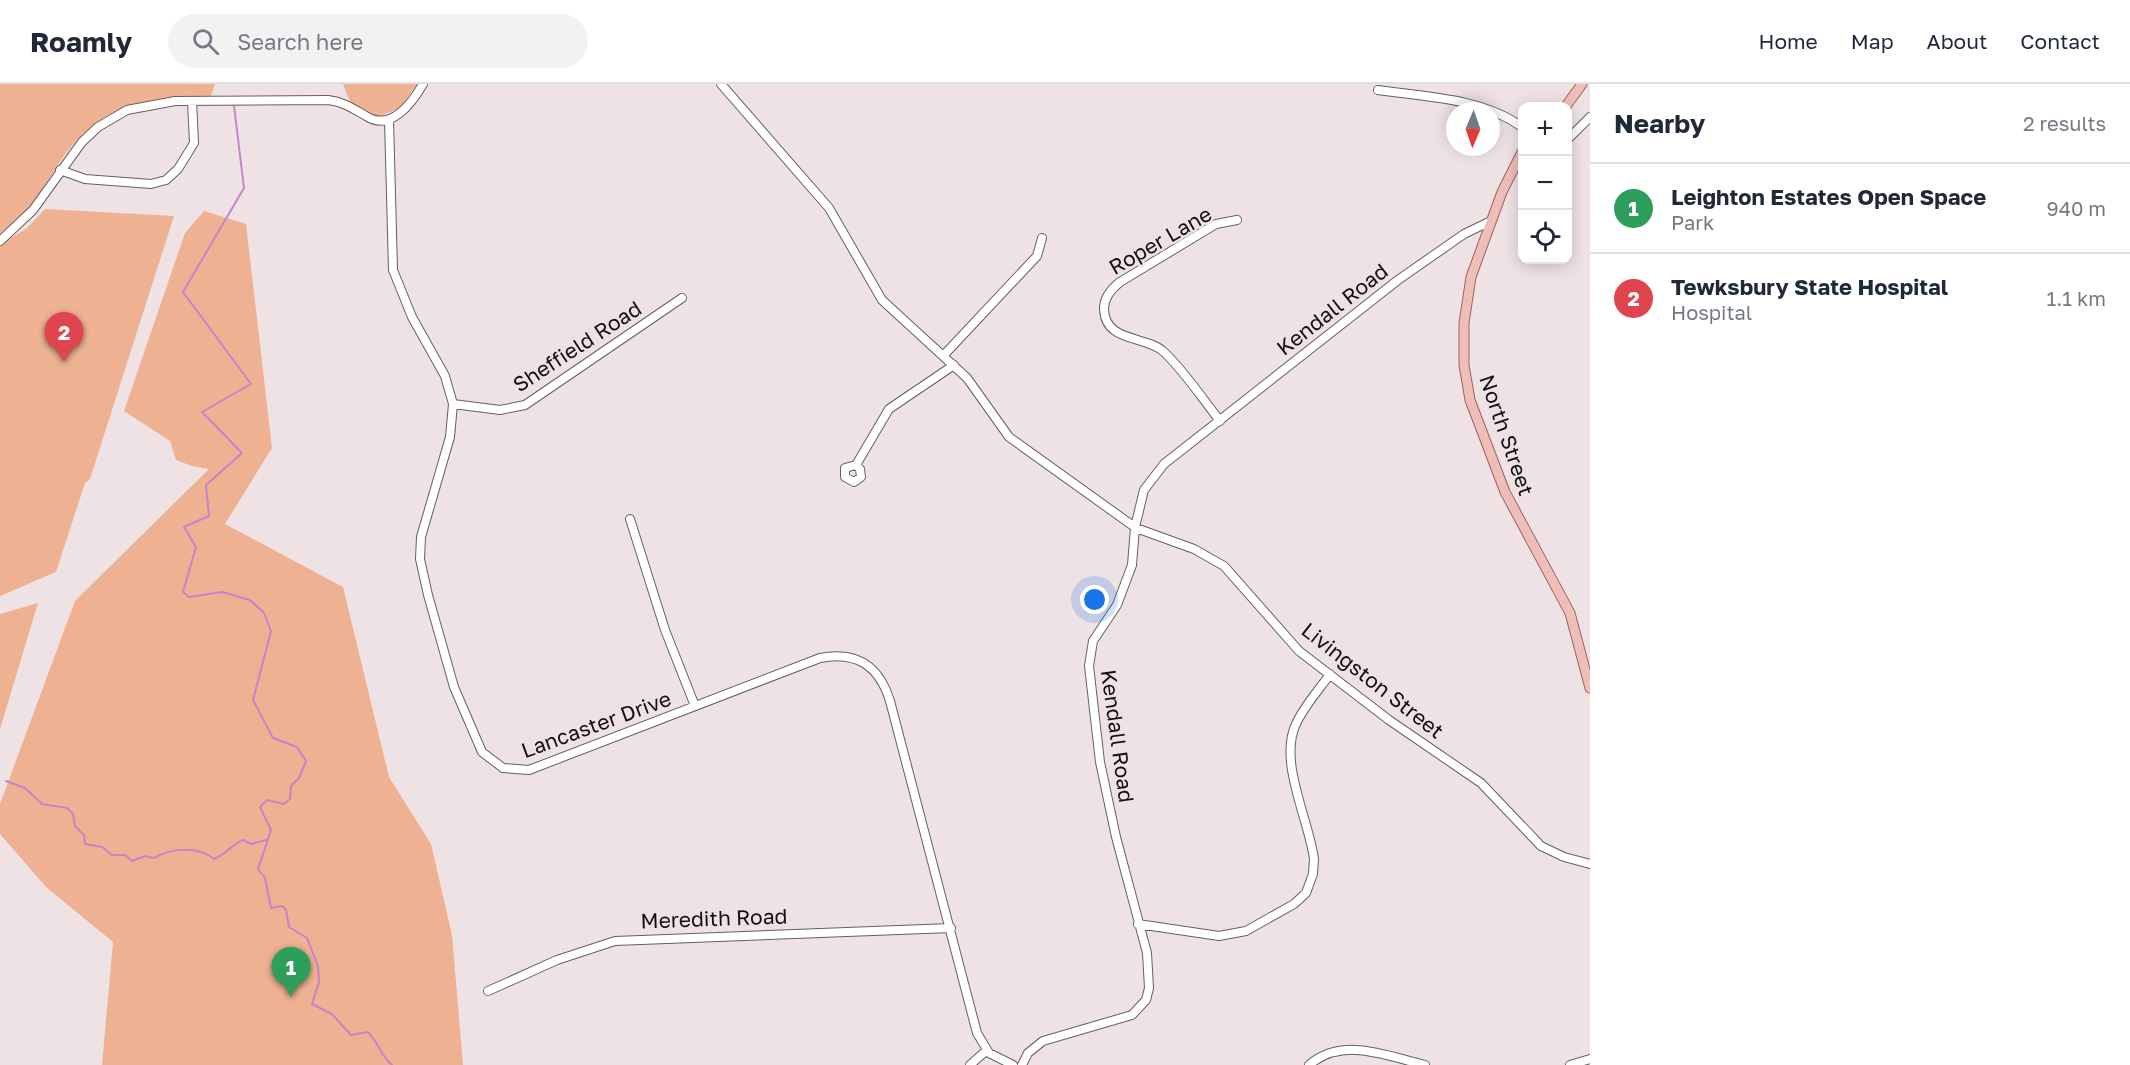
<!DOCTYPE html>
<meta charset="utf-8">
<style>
:root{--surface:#fff;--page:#f2f2f3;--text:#1f2937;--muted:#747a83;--line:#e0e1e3;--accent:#3765d5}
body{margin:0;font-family:"Golos Text",sans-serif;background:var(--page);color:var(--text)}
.controls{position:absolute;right:18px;top:18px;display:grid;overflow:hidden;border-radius:12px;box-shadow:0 3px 15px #0003}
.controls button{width:54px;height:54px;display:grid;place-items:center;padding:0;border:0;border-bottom:2px solid var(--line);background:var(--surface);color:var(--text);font:30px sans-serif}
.compass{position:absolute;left:1446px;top:18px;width:54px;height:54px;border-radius:50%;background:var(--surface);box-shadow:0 3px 15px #0003;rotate:182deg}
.you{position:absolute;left:1095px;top:516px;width:21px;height:21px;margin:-15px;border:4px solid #fff;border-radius:50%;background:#1a73e8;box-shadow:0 0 0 9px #1a73e833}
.badge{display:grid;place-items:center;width:39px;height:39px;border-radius:50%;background:var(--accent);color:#fff;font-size:20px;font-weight:700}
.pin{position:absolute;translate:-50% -50px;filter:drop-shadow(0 2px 3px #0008)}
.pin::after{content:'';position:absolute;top:32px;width:21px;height:18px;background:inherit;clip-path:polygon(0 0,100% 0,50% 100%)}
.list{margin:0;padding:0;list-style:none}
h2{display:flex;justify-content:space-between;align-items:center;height:78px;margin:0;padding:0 24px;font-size:26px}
h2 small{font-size:20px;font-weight:400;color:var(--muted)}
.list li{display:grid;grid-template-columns:39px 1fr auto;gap:18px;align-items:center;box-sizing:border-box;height:90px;padding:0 24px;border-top:2px solid var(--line)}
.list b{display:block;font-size:22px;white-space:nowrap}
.list p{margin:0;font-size:20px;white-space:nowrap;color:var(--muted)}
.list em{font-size:20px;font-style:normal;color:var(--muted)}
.icon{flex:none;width:33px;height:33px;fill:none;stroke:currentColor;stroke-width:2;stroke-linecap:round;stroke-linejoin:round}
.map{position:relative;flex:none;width:1590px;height:981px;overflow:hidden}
header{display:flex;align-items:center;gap:36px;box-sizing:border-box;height:84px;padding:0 30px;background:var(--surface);border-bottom:2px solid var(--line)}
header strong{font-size:28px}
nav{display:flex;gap:33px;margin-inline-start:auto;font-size:21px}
.search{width:420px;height:54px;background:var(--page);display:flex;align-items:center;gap:15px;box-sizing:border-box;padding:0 21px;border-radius:33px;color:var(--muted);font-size:22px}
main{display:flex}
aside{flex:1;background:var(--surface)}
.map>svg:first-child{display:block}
.green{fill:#eeb293}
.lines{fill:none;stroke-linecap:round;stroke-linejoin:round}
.stream{stroke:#c982cb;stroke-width:2}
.minor-casing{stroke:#685e60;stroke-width:10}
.major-casing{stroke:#9b645e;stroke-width:11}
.minor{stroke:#fff;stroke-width:8}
.major{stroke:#efbeb8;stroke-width:9}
.labels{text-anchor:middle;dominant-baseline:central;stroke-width:5;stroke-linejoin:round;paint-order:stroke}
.street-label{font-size:21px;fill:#141011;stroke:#eee2e4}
</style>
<header>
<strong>Roamly</strong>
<div class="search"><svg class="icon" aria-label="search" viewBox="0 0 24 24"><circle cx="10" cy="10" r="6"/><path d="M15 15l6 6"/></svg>Search here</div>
<nav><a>Home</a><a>Map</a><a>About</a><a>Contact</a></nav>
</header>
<main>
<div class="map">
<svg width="1590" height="981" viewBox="0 0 1590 981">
<rect width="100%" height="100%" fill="#eee2e4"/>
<!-- green -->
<path class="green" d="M0 0H215L210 15C136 19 101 15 56 84 37 112 29 130 0 150Z
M343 0H417L400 24 380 32 368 30 351 20Z
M45 125 174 132 90 395 85 399 56 488 0 512V161L27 144Z
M204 127 246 140 272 364 225 440 343 503 389 693 431 760 452 851 463 981H102L113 858 46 803 0 750V720L75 517 209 385 192 382 176 376 170 357 124 327 185 149Z
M38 519 0 645V530Z"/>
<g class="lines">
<!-- stream -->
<path class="stream" d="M234 22 244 104 183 208 251 300 202 328 242 369 206 401 209 432 184 443 196 463 183 508 189 513 222 508 250 516 264 529 271 547 253 616 273 654 297 663 306 677 299 694 291 702 290 715 284 720 267 716 260 723 271 746 258 785 265 794 271 824 282 822 286 826 289 843 307 854 318 882 319 898 312 920 332 930 351 951 368 948C378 958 381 972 392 981
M6 697 25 704 42 720 67 724 73 730 75 742 84 751 85 760 102 763 112 771H125L132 777 145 772 154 774C171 764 198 762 214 775 228 769 232 760 243 756L251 760 266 756"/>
<defs>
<path id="minor" d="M721 0 829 124 882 216 967 294 1009 353 1136 444 1194 465 1224 482 1299 567 1389 636 1481 699 1541 762 1564 773 1590 780
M1378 6C1426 13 1482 14 1522 43
M389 36 393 186 412 233 445 292 453 320 450 353 421 453 420 475 428 511 454 603 482 668 503 684 529 686 820 574C856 567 879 581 890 617L977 949 989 969 1013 981
M1568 55 1590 33
M60 86 85 95 151 100 166 96 178 85 194 59 192 17
M0 157 33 126 82 58 98 43 127 26 175 17 328 16C344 18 352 24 366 32 391 48 412 19 423 0
M943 272 1037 172 1042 154
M453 320 500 326 525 321 682 214
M1220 337C1202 314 1185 288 1164 268 1146 251 1105 259 1104 225 1104 214 1111 205 1120 198L1216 140 1237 136
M856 381 860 385 861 393 854 398 845 393V384L856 381 889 325 954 281
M630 435 665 546 695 622
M1138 840 1219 852 1246 847 1294 820 1306 809 1313 790 1314 775C1309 736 1278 677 1296 640 1304 622 1319 606 1330 590
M488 907 557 876 615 857 951 844
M970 981 987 966
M1022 981 1028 969 1043 957 1132 931 1146 916 1149 904 1147 869 1116 753 1100 678 1089 582 1093 557 1117 521 1132 481 1135 443 1144 406 1164 380 1398 196 1464 150 1491 137
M1309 981C1343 952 1387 972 1425 981
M1570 981 1590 975"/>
<path id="major" d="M1566 22 1582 0
M1522 68 1502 108 1471 193 1464 239V281L1470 316 1505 408 1570 529 1590 604"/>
</defs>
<!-- minor casing -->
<use href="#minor" class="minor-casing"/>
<!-- major casing -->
<use href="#major" class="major-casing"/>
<!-- minor -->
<use href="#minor" class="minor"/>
<!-- major -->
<use href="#major" class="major"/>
</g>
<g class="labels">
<!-- street labels -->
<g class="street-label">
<text transform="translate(1160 156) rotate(-30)">Roper Lane</text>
<text transform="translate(1332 225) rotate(-38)">Kendall Road</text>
<text transform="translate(577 262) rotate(-33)">Sheffield Road</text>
<text transform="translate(1507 351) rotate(71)">North Street</text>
<text transform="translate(1373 596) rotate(38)">Livingston Street</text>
<text transform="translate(596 640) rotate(-20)">Lancaster Drive</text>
<text transform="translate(1118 652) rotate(82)">Kendall Road</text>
<text transform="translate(714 834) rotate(-2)">Meredith Road</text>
</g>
</g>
</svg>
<div class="controls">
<button>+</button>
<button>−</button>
<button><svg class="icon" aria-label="locate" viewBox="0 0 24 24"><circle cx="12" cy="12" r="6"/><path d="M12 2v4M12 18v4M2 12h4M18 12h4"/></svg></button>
</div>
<svg class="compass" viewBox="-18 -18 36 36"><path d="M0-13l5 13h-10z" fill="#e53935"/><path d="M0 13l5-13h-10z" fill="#747a83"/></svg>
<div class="you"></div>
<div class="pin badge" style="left:291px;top:913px;background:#2e9e5b">1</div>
<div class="pin badge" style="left:64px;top:278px;background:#e0444e">2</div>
</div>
<aside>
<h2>Nearby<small>2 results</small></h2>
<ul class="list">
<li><span class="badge" style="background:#2e9e5b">1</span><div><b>Leighton Estates Open Space</b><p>Park</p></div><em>940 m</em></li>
<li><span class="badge" style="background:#e0444e">2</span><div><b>Tewksbury State Hospital</b><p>Hospital</p></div><em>1.1 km</em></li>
</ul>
</aside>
</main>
